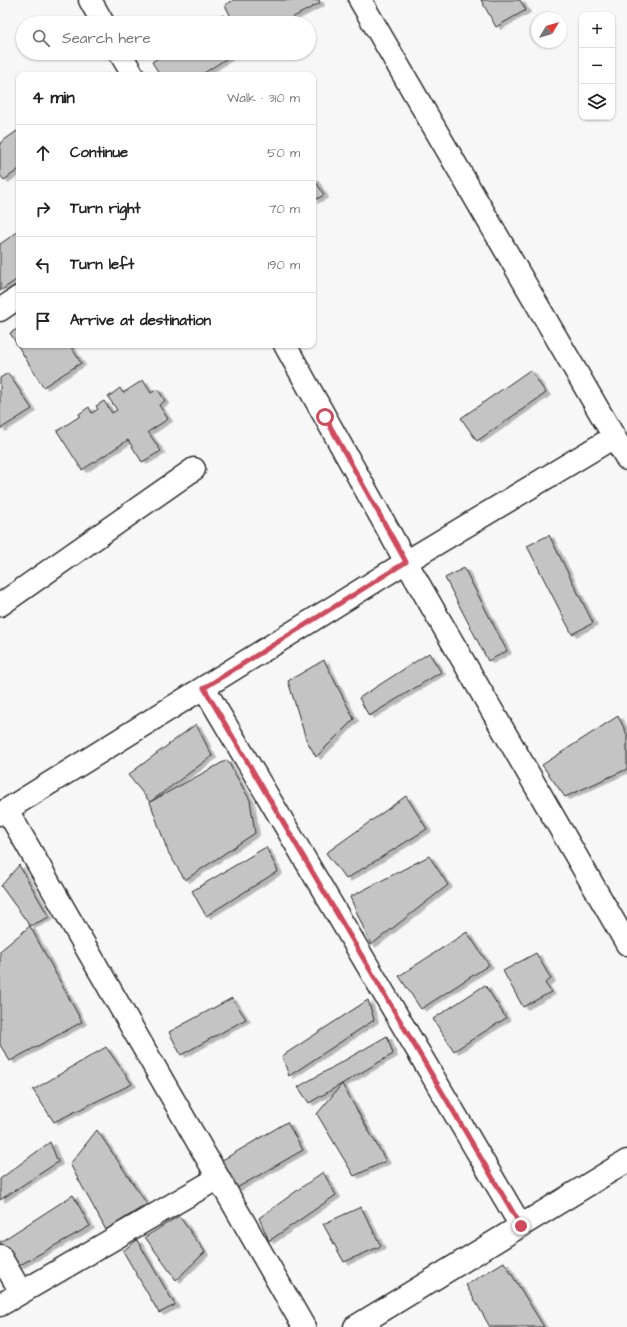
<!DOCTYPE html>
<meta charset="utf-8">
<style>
:root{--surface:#fff;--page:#f6f6f6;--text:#222;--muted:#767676;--line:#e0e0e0}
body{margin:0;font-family:"Architects Daughter",sans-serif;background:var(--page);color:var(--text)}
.controls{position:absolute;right:12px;top:12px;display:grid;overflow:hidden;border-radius:8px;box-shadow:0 1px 3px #0004}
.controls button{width:36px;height:36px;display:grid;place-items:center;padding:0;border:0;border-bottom:1px solid var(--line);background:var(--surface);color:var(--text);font:20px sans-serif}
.compass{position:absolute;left:531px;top:12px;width:36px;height:36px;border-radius:50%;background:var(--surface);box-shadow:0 1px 3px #0004;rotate:52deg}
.stop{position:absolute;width:12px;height:12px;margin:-9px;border:3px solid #d1495b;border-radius:50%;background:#fff}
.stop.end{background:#d1495b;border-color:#fff;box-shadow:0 1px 4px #0008}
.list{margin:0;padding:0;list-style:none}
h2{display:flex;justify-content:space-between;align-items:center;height:52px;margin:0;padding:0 16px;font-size:17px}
h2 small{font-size:13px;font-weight:400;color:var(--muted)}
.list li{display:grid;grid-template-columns:26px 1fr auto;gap:12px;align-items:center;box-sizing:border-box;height:56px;padding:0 16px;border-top:1px solid var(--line)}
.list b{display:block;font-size:15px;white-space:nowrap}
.list em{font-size:13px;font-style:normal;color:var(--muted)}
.icon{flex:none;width:22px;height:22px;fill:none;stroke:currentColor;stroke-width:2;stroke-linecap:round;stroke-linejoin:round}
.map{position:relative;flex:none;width:627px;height:1327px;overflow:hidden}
.search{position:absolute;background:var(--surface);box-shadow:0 1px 3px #0004;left:16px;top:16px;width:300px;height:44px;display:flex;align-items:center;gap:10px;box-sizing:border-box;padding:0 14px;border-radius:22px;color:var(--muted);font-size:15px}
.panel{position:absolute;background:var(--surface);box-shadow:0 1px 3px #0004;left:16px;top:72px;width:300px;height:276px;border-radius:8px}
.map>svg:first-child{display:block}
.building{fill:#c4c4c4;stroke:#2b2b2b;filter:url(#shadow)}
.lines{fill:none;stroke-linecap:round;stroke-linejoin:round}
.minor-casing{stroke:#2b2b2b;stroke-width:25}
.minor{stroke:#fff;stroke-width:22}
.route{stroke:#d1495b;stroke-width:5}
</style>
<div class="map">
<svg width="627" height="1327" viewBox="0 0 627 1327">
<defs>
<filter id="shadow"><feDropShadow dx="4.5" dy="2.5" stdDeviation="0" flood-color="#0004"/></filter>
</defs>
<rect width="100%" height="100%" fill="#f7f7f7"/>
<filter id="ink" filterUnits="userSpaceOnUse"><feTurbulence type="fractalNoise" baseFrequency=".025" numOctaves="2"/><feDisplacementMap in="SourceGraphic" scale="8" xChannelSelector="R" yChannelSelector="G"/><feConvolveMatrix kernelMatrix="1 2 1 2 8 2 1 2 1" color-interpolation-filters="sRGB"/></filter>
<g filter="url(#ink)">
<!-- building -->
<path class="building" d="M234 0H319L320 3 282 23H234L225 5Z
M481 0H520L526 10 496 27Z
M223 15 228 23H211Z
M166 53H235L201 75H160L152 62Z
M17 131 19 133V169L4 180 0 175V143Z
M313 177 324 195 313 201Z
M19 231V278L0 291V244Z
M19 328V345H70L81 363 43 387 10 333Z
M530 370 546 393 477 441 461 418Z
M8 373 32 409 0 429V378Z
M143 380 151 393 158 389 165 401 159 405 168 419 148 432 161 451 142 462 128 440 82 470 57 431 80 416 79 414 89 407 92 413 98 409 96 406 104 401 112 413 117 410 108 397 120 388 123 393Z
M549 535 593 623 572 634 527 546Z
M464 568 507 651 488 661 445 578Z
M429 653 441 672 369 716 359 698Z
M324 660 354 719 316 757 306 739 288 681Z
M618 716 627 734V769L565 797 542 765Z
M196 724 212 756 150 802 128 775Z
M227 760 250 800 255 833 185 880 168 852 150 802Z
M406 796 427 829 346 879 326 853Z
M266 847 278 871 206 916 192 891Z
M429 856 448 885 371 945 350 897Z
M19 865 49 917 30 926 1 886Z
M30 926 82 1022 10 1061 0 1045V951Z
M467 932 489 965 421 1009 399 976Z
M536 953 551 979 545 983 551 992 523 1007 503 971Z
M485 985 506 1018 454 1051 433 1019Z
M232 998 246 1019 181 1055 169 1032Z
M368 1000 374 1020 289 1076 282 1056Z
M387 1036 393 1054 309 1103 298 1087Z
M106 1047 132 1084 54 1122 33 1090Z
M342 1084 386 1161 354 1176 317 1114Z
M287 1122 303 1150 235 1189 219 1162Z
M97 1130 147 1204 106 1230 70 1164Z
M50 1142 58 1162 0 1200V1179Z
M323 1172 336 1195 269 1241 259 1218Z
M73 1195 90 1226 9 1271 0 1256V1242Z
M361 1207 381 1246 344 1262 323 1224Z
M179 1216 205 1252 176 1280 145 1237Z
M137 1240 175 1305 159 1313 123 1251Z
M504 1262 544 1327H490L466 1285Z"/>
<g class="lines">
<defs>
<path id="minor" d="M90 0 103 23
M360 0 627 459
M120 53 133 75
M0 310 19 297
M285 345 406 562 627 944
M0 605 194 469
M204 688 521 1226
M7 810 304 1327
M0 814 406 562 614 437
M0 1256 21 1292
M0 1305 218 1178
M355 1327 627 1161"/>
</defs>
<!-- minor casing -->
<use href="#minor" class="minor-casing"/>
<!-- minor -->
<use href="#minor" class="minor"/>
</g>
</g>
<g class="lines" filter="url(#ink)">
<!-- route -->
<path class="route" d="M325 417 406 562 204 688 521 1226"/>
</g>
</svg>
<div class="controls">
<button>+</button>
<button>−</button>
<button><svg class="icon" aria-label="layers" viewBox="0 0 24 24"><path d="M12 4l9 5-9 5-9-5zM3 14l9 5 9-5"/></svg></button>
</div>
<svg class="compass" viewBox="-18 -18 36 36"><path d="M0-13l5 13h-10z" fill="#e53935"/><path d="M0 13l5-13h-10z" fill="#767676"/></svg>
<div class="stop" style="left:325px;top:417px"></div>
<div class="stop end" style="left:521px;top:1226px"></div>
<div class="search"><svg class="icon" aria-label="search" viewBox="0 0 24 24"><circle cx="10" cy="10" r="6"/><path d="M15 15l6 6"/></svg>Search here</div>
<section class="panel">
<h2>4 min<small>Walk · 310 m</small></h2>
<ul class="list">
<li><svg class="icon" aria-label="ahead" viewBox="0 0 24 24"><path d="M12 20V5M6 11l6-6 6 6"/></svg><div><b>Continue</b></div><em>50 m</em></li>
<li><svg class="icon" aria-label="right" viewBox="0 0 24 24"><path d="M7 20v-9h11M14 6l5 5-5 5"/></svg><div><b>Turn right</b></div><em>70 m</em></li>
<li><svg class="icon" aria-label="left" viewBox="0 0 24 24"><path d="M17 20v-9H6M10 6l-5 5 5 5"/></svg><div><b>Turn left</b></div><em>190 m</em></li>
<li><svg class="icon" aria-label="arrive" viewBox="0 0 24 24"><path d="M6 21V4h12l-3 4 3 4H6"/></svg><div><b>Arrive at destination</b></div></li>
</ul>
</section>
</div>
